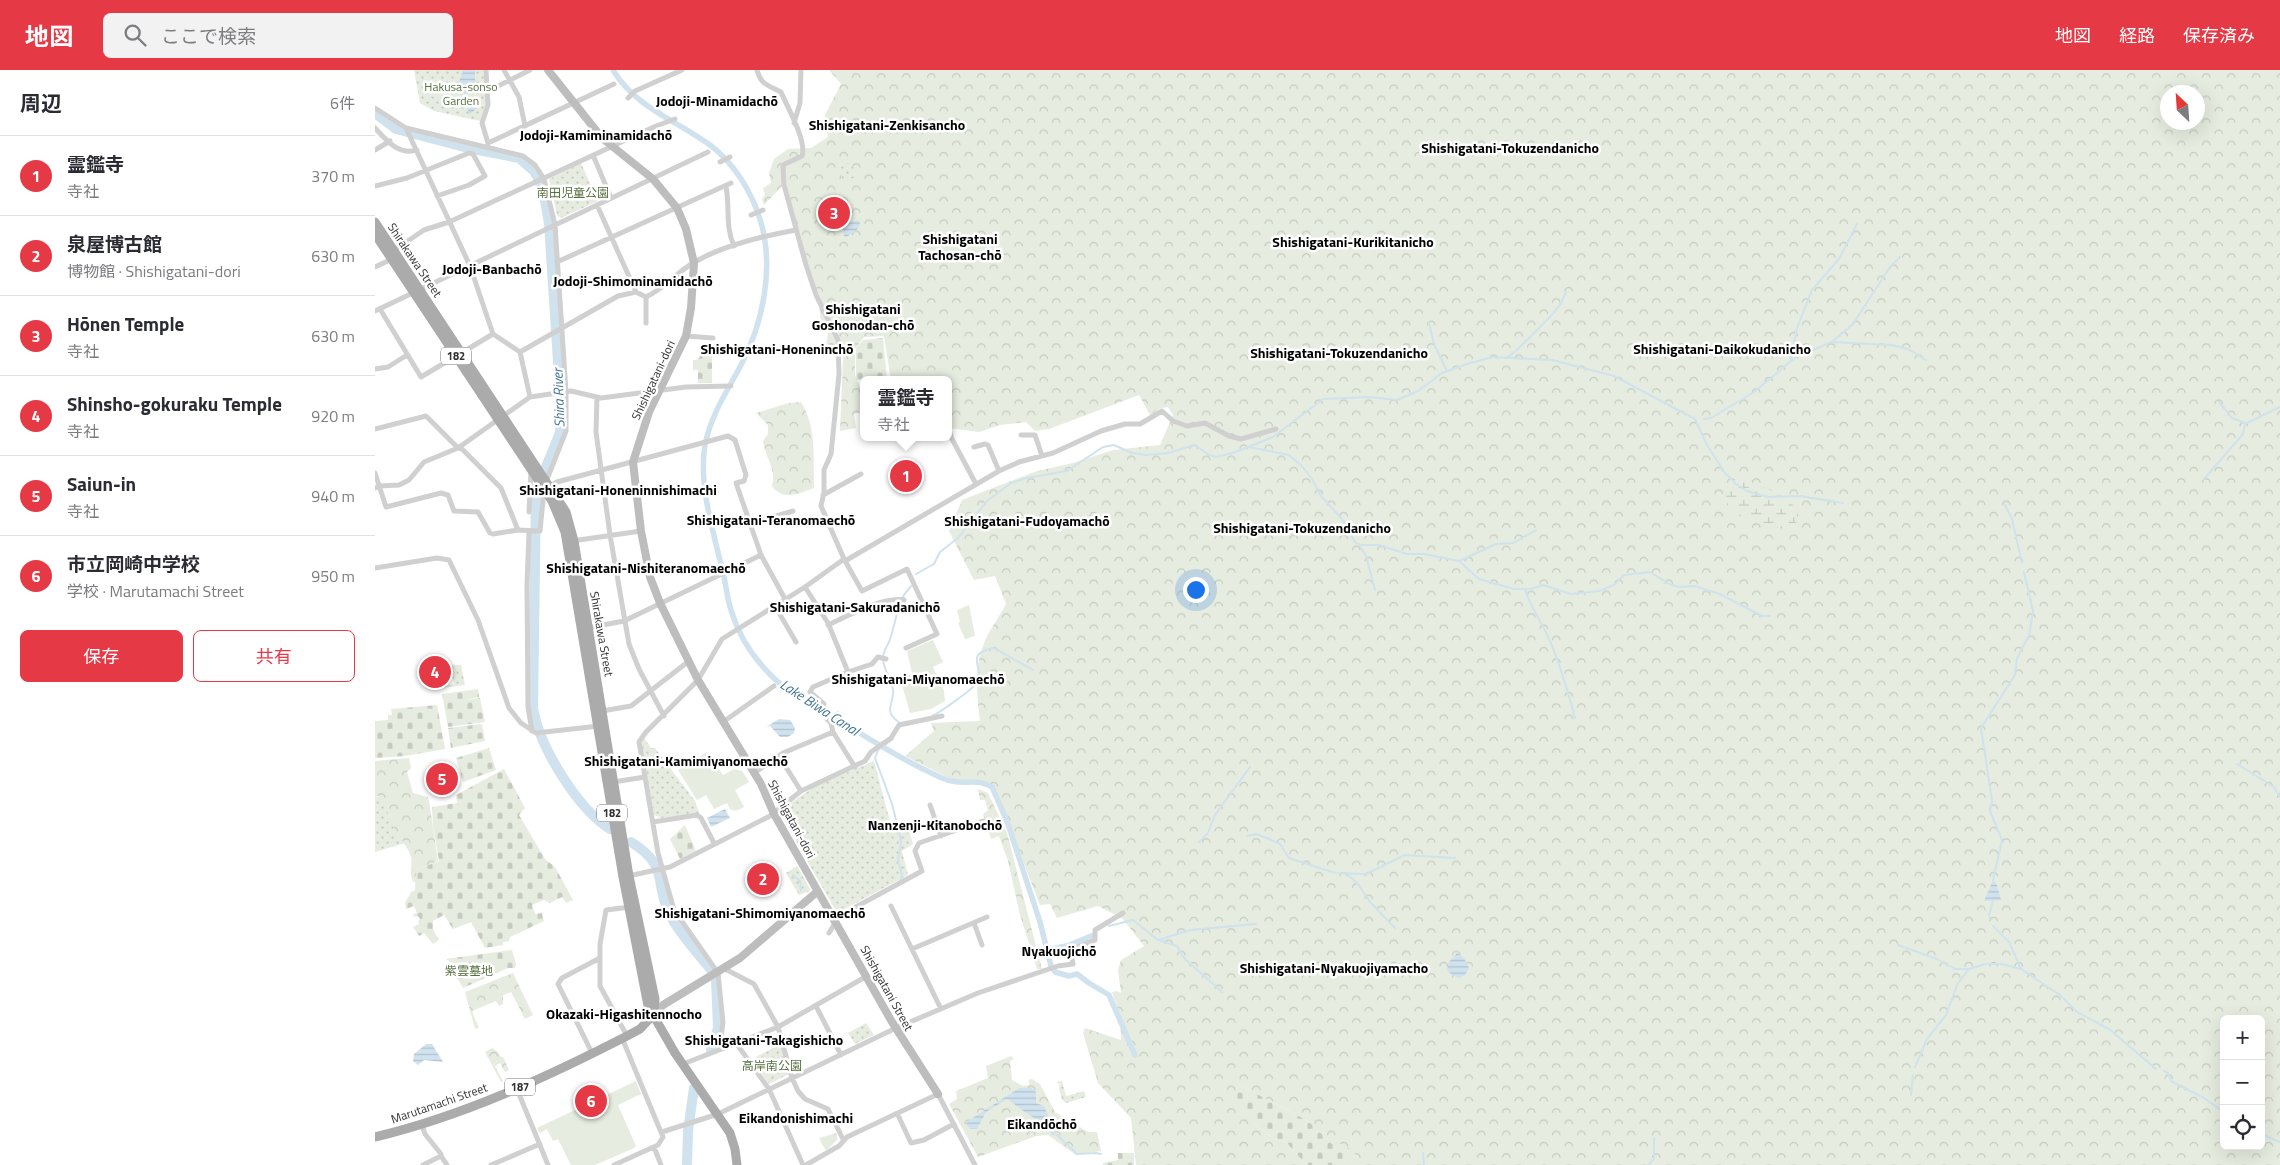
<!DOCTYPE html>
<html lang="ja">
<meta charset="utf-8">
<style>
:root{--surface:#fff;--page:#f2f2f3;--text:#2b2b33;--muted:#7c7c81;--line:#e1e1e2;--accent:#e63946}
body{margin:0;font-family:"Titillium Web","Noto Sans JP",sans-serif;background:var(--page);color:var(--text)}
.controls{position:absolute;right:15px;bottom:15px;display:grid;overflow:hidden;border-radius:8px;box-shadow:0 5px 20px #0002}
.controls button{width:45px;height:45px;display:grid;place-items:center;padding:0;border:0;border-bottom:1px solid var(--line);background:var(--surface);color:var(--text);font:25px sans-serif}
.compass{position:absolute;left:1785px;top:15px;width:45px;height:45px;border-radius:50%;background:var(--surface);box-shadow:0 5px 20px #0002;rotate:335deg}
.you{position:absolute;left:820px;top:519px;width:18px;height:18px;margin:-12px;border:4px solid #fff;border-radius:50%;background:#1a73e8;box-shadow:0 0 0 8px #1a73e833}
.badge{display:grid;place-items:center;width:32px;height:32px;border-radius:50%;background:var(--accent);color:#fff;font-size:16px;font-weight:700}
.pin{position:absolute;translate:-50% -50%;border:2px solid #fff;box-shadow:0 1px 5px #0006}
.popup{position:absolute;left:485px;top:306px;width:92px;height:65px;box-sizing:border-box;display:grid;place-content:center;border-radius:8px;background:var(--surface);filter:drop-shadow(0 1px 4px #0005);font-size:16px;white-space:nowrap;color:var(--muted)}
.popup b{font-size:19px;color:var(--text)}
.popup::after{content:'';position:absolute;left:50%;top:100%;margin-left:-10px;border:10px solid transparent;border-top-color:var(--surface)}
.list{margin:0;padding:0;list-style:none}
h2{display:flex;justify-content:space-between;align-items:center;height:65px;margin:0;padding:0 20px;font-size:21px}
h2 small{font-size:16px;font-weight:400;color:var(--muted)}
.list li{display:grid;grid-template-columns:32px 1fr auto;gap:15px;align-items:center;box-sizing:border-box;height:80px;padding:0 20px;border-top:1px solid var(--line)}
.list b{display:block;font-size:19px;white-space:nowrap}
.list p{margin:0;font-size:16px;white-space:nowrap;color:var(--muted)}
.list em{font-size:16px;font-style:normal;color:var(--muted)}
.actions{display:flex;gap:10px;padding:15px 20px}
.actions a{flex:1;padding:11px 0;border:1px solid var(--accent);border-radius:8px;text-align:center;font-size:18px;color:var(--accent)}
.actions .main{background:var(--accent);color:#fff}
.icon{flex:none;width:28px;height:28px;fill:none;stroke:currentColor;stroke-width:2;stroke-linecap:round;stroke-linejoin:round}
.map{position:relative;flex:none;width:1905px;height:1095px;overflow:hidden}
header{display:flex;align-items:center;gap:30px;box-sizing:border-box;height:70px;padding:0 25px;background:var(--accent);color:#fff}
header strong{font-size:24px}
nav{display:flex;gap:28px;margin-inline-start:auto;font-size:18px}
.search{width:350px;height:45px;background:var(--page);display:flex;align-items:center;gap:12px;box-sizing:border-box;padding:0 18px;border-radius:8px;color:var(--muted);font-size:19px}
main{display:flex}
aside{flex:1;background:var(--surface)}
.map>svg:first-child{display:block}
.grass{fill:#e6ecdf}
.forest{fill:url(#forest-crowns);fill-rule:evenodd}
.wetland{fill:url(#wetland-marsh)}
.cemetery{fill:url(#cemetery-stones)}
.park{fill:url(#park-dots)}
.water{fill:url(#water-rules)}
.lines{fill:none;stroke-linecap:round;stroke-linejoin:round}
.stream{stroke:#cfe2ee;stroke-width:2}
.canal{stroke:#cfe2ee;stroke-width:5.5}
.river{stroke:#cfe2ee;stroke-width:10}
.street{stroke:#d0d0d0;stroke-width:5}
.secondary{stroke:#bdbdbd;stroke-width:8}
.primary{stroke:#ababab;stroke-width:9}
.labels{text-anchor:middle;dominant-baseline:central;stroke-width:5;stroke-linejoin:round;paint-order:stroke}
.shield{fill:#fff;stroke:#707070;stroke-width:1}
.shield-label{font-size:11px;font-weight:bold;fill:#333}
.park-label{font-size:12px;fill:#56703f;stroke:#fff}
.street-label{font-size:12px;fill:#333;stroke:#fff}
.neighbourhood-label{font-size:14px;font-weight:bold;fill:#000;stroke:#fff}
.water-label{font-size:14px;font-style:italic;fill:#3f7597;stroke:#fff}
</style>
<header>
<strong>地図</strong>
<div class="search"><svg class="icon" aria-label="search" viewBox="0 0 24 24"><circle cx="10" cy="10" r="6"/><path d="M15 15l6 6"/></svg>ここで検索</div>
<nav><a>地図</a><a>経路</a><a>保存済み</a></nav>
</header>
<main>
<aside>
<h2>周辺<small>6件</small></h2>
<ul class="list">
<li><span class="badge">1</span><div><b>霊鑑寺</b><p>寺社</p></div><em>370 m</em></li>
<li><span class="badge">2</span><div><b>泉屋博古館</b><p>博物館 · Shishigatani-dori</p></div><em>630 m</em></li>
<li><span class="badge">3</span><div><b>Hōnen Temple</b><p>寺社</p></div><em>630 m</em></li>
<li><span class="badge">4</span><div><b>Shinsho-gokuraku Temple</b><p>寺社</p></div><em>920 m</em></li>
<li><span class="badge">5</span><div><b>Saiun-in</b><p>寺社</p></div><em>940 m</em></li>
<li><span class="badge">6</span><div><b>市立岡崎中学校</b><p>学校 · Marutamachi Street</p></div><em>950 m</em></li>
</ul>
<div class="actions"><a class="main">保存</a><a>共有</a></div>
</aside>
<div class="map">
<svg width="1905" height="1095" viewBox="0 0 1905 1095">
<defs>
<pattern id="forest-crowns" width="20" height="18" patternUnits="userSpaceOnUse" patternTransform="scale(1.25)"><rect width="20" height="18" fill="#e6ecdf"/><path d="M2 6a3 3 0 1 1 6 0M12 15a3 3 0 1 1 6 0" fill="none" stroke="#c6cbc0"/></pattern>
<pattern id="wetland-marsh" width="20" height="14" patternUnits="userSpaceOnUse" patternTransform="scale(1.25)"><rect width="20" height="14" fill="#e6ecdf"/><path d="M1 5h8M5 5V1M11 12h8M15 12V8" fill="none" stroke="#c6cbc0"/></pattern>
<pattern id="cemetery-stones" width="16" height="16" patternUnits="userSpaceOnUse" patternTransform="scale(1.25)"><rect width="16" height="16" fill="#e6ecdf"/><path d="M2 7V4a2 2 0 0 1 4 0v3zM10 15v-3a2 2 0 0 1 4 0v3z" fill="#c6cbc0"/></pattern>
<pattern id="park-dots" width="8" height="8" patternUnits="userSpaceOnUse" patternTransform="scale(1.25)"><rect width="8" height="8" fill="#e6ecdf"/><path d="M2 2h.1M6 6h.1" fill="none" stroke="#c6cbc0" stroke-width="1.8" stroke-linecap="round"/></pattern>
<pattern id="water-rules" width="6" height="5" patternUnits="userSpaceOnUse" patternTransform="scale(1.25)"><rect width="6" height="5" fill="#cfe2ee"/><path d="M0 2.5h6" fill="none" stroke="#b2c2cd"/></pattern>
</defs>
<rect width="100%" height="100%" fill="#fff"/>
<!-- grass -->
<path class="grass" d="M594 535 600 566 590 569 583 553 585 552 582 540Z
M558 570 568 592 558 597 569 621 570 631 556 639 535 643 526 611 537 603 532 581Z
M332 682 348 705 359 699 367 701 374 712 360 720 369 737 361 741 355 739 352 733 339 739 331 725 322 730 303 700Z
M261 1011 266 1024 243 1035 261 1076 257 1079 220 1095H196L183 1069 178 1071 172 1059 165 1063 162 1058Z"/>
<!-- forest -->
<path class="forest" d="M454 0H1905V1095H972L981 1085 957 1074 933 1051 865 1015 875 1052 900 1069 912 1073 931 1095H761L756 1048 723 1013 708 963 710 958 746 970 745 946 737 922 742 921 746 923 743 900 746 890 769 876 747 848 723 836 682 848 675 834 665 835 618 715 578 710 530 686 559 661 556 653 605 651C602 627 599 599 608 576 613 561 624 548 631 534L620 506 599 510 574 461 587 430 662 401 698 393 738 380 785 375 798 345 793 337 786 338 775 345 764 325 674 359 660 361 651 352 625 355 604 362 574 358V310H516L509 266 489 267 480 279V305L488 325V342L479 344 481 358 465 361 468 288 466 275 451 276 453 263 446 253 443 225 429 185 410 113 389 135 387 129 390 125 388 118 396 113 394 103 399 89 413 79 436 78 453 67 450 45 466 14ZM1792 22H1822V52H1792ZM1849 949H1886V1076H1849Z
M426 332C442 358 438 389 439 418 423 424 408 431 397 416 402 400 390 387 388 371L393 364V355L381 343 414 333Z
M34 688 36 698 32 702 38 723 53 727 54 731 63 791 41 800 42 810 39 813C33 804 38 796 36 787 34 778 27 772 22 765 14 753 10 738 3 726H0V691Z
M603 719 613 723 632 763 667 899H662L645 845 633 791 624 766 616 769 608 744 613 740 610 730H605Z
M138 903 158 945 150 949 136 922 128 925V934L124 936 121 931 97 941 104 958 100 959 90 922Z
M117 978 123 982 126 987H128L134 1000 130 1002 125 993 120 996 128 1011 126 1012 110 982Z
M636 986 639 989 635 991 637 1010 648 1016 654 1015V1010L657 1009 665 1014 680 1042 713 1062H722L726 1081 701 1085 673 1065 661 1066 603 1087 574 1034 582 1029 581 1021 613 1008 611 996Z
M462 1063V1070L451 1081 444 1068Z"/>
<!-- wetland -->
<path class="wetland" d="M1363 407C1378 415 1424 425 1422 447 1422 452 1420 457 1418 462L1369 447 1354 436 1348 421Z"/>
<!-- cemetery -->
<path class="cemetery" d="M508 268 512 310H481V278L488 270Z
M327 284H337V313H323V300H318V290H322Z
M103 619 104 627 90 630 105 628 110 652 73 657 67 624Z
M62 635 70 679 30 686 0 688V651L13 650V645H17L16 639Z
M107 654 110 671 76 678 73 658Z
M114 678 121 700 88 712 81 688Z
M129 699 150 738 144 745 170 789 180 797 198 830 191 833 187 827 175 833 169 830 157 835 160 844 167 843 169 851 135 867 134 871 128 872V875L110 878 96 852 78 859 69 845 58 851V859L64 870 58 874 49 863 44 866 38 857 44 854 43 851 45 849 43 846 39 847 38 844 42 843 39 836 31 839 30 833 36 822 40 820 41 800 64 791 58 756 57 737 82 733 81 725Z
M310 755 321 781 305 789 295 769Z
M137 880 141 894 140 898H133L88 918 79 902H77L74 891 71 889Z
M865 1015 933 1051 957 1074H969L981 1085 972 1095H931L912 1073 900 1069 875 1052 865 1040 861 1023Z
M743 1083H759V1095H728V1093L743 1090Z"/>
<!-- park -->
<path class="park" d="M39 0H110L111 35 105 51 59 41 45 33Z
M476 92 482 107 468 111 464 96Z
M206 93 223 131 186 148 182 145 174 109Z
M62 594 86 595 90 615 67 618 68 616 79 614 78 608 74 604 71 597H62Z
M269 668 276 678H280L320 731 324 743 286 748 279 745 266 674Z
M499 691 516 755 531 751 538 774 527 781 533 805 462 843 404 741 442 715Z
M0 726 6 728 23 766 30 773 0 782Z
M422 796 435 819V821L424 825 411 803Z
M491 953 499 965 480 974 473 963Z
M406 974 414 1004 394 1014 377 989Z
M687 1011 691 1026 709 1021 711 1027 691 1033 687 1030 684 1019 685 1014 682 1012Z"/>
<!-- water -->
<path class="water" d="M88 0H100V15L104 16H99L90 25 99 33V37L102 38 94 45 91 29 89 25 90 22 83 18 86 15 84 12Z
M483 150 485 153C484 160 478 163 471 167L469 166 467 155Z
M404 649 415 650 420 658 419 663 413 667H405L395 656 391 657Z
M350 739 355 748 336 757 332 748Z
M1618 810 1622 815 1626 830 1609 831Z
M1082 883 1089 888 1094 898 1090 905 1084 908 1077 905 1072 900 1074 892Z
M51 974H57L68 992 49 990 43 995 38 991 39 984Z
M644 1018H656L661 1022V1033L669 1036 681 1064 677 1065 668 1051C659 1051 640 1034 632 1029L611 1042 602 1059H595L591 1054 593 1051Z"/>
<g class="lines">
<!-- stream -->
<path class="stream" d="M1185 235 1191 222
M1054 253 1059 274 1072 301
M1457 272 1478 254 1515 197 1525 187
M1141 281 1176 246 1184 236
M1132 288 1139 282
M1416 290 1422 258 1437 220 1464 189 1482 154
M1844 332 1857 348 1870 353
M1329 349 1336 348 1379 322 1421 287 1457 272 1516 275 1533 279 1551 290
M874 377 914 385 926 395 937 409 946 426 967 449 980 472 985 475H1004L1032 484H1049L1084 491 1121 474 1138 473 1161 460
M1829 409 1868 364 1870 354 1905 337
M1630 435 1637 449 1647 493
M985 476 991 486 1000 520
M1084 491 1104 509 1139 519H1155L1168 515 1196 524 1224 521 1239 515 1249 505 1275 502 1294 514 1304 517 1319 516 1345 524 1387 546H1395
M541 504 559 494 565 482 583 468 612 431 636 413 652 408 692 401 728 377 739 375 757 383 771 385 793 383 820 375 834 385 841 387 858 383 898 367 948 329 994 327 1022 330 1043 321 1067 303 1092 294 1118 287 1177 290 1239 306 1320 349 1332 375 1350 403 1361 414 1372 421 1393 427 1425 426 1468 433
M1150 519C1155 538 1168 553 1175 571 1186 596 1193 622 1200 648
M557 646C564 643 598 619 602 613 611 598 587 584 619 578L658 600
M525 653C508 642 518 635 518 623 519 611 509 602 508 590 507 584 511 578 514 572 520 557 521 539 529 525 531 522 534 519 536 516
M518 669 503 680 500 688 517 734 525 766 526 773 523 790 527 805 525 811
M1862 694 1899 717 1905 727
M872 766 881 764 892 768 905 774 914 788 960 803 991 804 1030 785 1080 788
M824 772 833 763 840 745 875 697
M972 804 983 814 995 832 1020 858
M418 805 425 811 426 821
M1618 810 1627 770 1615 741 1617 731 1606 658 1640 605 1642 588 1654 565 1658 541 1649 502
M1615 848 1614 845 1618 830
M734 856 758 850 783 870 802 876 810 889 847 922
M1618 856 1634 872 1646 899 1685 925 1702 942 1734 959 1781 999
M783 870 815 860 881 854
M1523 875 1562 889 1580 899H1594L1611 894H1627L1646 899
M1540 997 1552 969 1571 945 1583 913 1594 899
M1789 1001 1793 1003 1796 1011 1829 1028 1849 1042
M1536 1025 1538 1005
M681 1064 702 1084 721 1083 726 1084
M1886 1064 1905 1072
M1048 1083 1049 1095
M1273 1095 1279 1089V1068"/>
<!-- canal -->
<path class="canal" d="M238 0C261 38 301 50 335 75 359 93 376 121 385 149 400 197 388 254 365 297 351 323 336 345 330 375 323 414 339 465 348 502 351 515 352 528 356 540 364 567 381 592 402 611 419 625 440 635 459 647 494 669 529 691 567 708 587 717 601 707 617 717L633 754 665 852 676 896 680 902 694 906 702 904 714 913 734 925 760 985"/>
<!-- river -->
<path class="river" d="M0 43 21 59 93 78 144 88 159 101 163 108 169 125 174 153 186 338 185 363 161 421 158 638C164 676 202 738 235 759
M256 772C296 797 278 812 295 845 305 865 323 883 337 901
M673 882 693 878 717 868
M336 980 343 958 341 909
M312 1095 313 1061 319 1018"/>
<!-- street -->
<path class="street" d="M111 0 113 35 107 53 113 73
M129 0 144 27 150 56
M382 0C386 15 393 15 406 22 412 37 432 70 427 86L408 95 409 115 431 195 441 225 463 270 464 304 456 384 449 400V422L446 436 469 489 487 521 532 499 562 564 531 578
M113 21 155 0
M253 28 260 21 307 0
M0 38 31 58 148 86 160 95 169 109 180 155 191 322V361L171 412
M419 53 425 33 426 0
M0 58C11 70 24 86 42 80
M31 58 95 196 118 264 145 282 155 327
M113 76V73L239 14
M0 80 15 71
M218 85 236 128
M345 92 355 87
M0 116 32 108 94 83 98 84 110 106 94 115 62 126
M351 116C355 136 350 157 359 176
M222 135 261 222
M376 145 388 140
M18 181 49 160 74 152 281 56 300 49
M182 192 356 113
M0 197 17 189
M5 239 46 307 118 264
M0 241 333 82
M271 253V227
M311 266 338 268
M145 282 243 226 261 222 271 227C289 219 301 203 318 193 348 175 388 166 421 160
M0 299 13 297 32 285
M222 327 221 362 235 465 254 574 264 599 289 646
M0 359 51 346 83 378 155 327 196 321 226 328 311 317 356 316
M574 360 577 369 601 414
M646 365H660L667 386
M599 377 610 374 613 375 624 401
M0 403 11 437 66 423 73 425 79 441 103 442 115 463 118 464 143 460 165 461 169 420
M174 416 182 412 353 366 360 370 371 405 369 411 361 413 386 485 410 529
M0 418 4 416 24 415 34 410 49 392 83 378 87 379 126 418 143 460
M448 425 486 404
M154 442 156 400
M375 454 418 441
M154 462 152 515 153 637 157 661
M197 471 266 461
M470 491 624 401 644 392 678 383 726 361 750 354H765L787 341 798 351 812 356 830 353 854 366 866 369 901 359
M0 498 62 488 74 490 103 550 134 638 146 653 161 663 224 656
M430 517 453 553 473 602
M400 536 421 572
M453 555C472 546 509 526 529 530
M212 558 249 551 386 485
M227 641 256 636 314 591
M348 652 399 616
M456 653 463 644
M404 686 426 721
M480 697 458 662 456 653 447 644 449 634 435 622 438 617 473 602 497 594 503 587 511 589
M379 703 408 683 458 662
M238 712 270 707
M555 735 566 766
M278 752 322 745 326 748 339 773
M253 806 295 797 395 746 426 721 490 691 496 682 516 668 524 655 567 646
M516 836 566 939
M599 853 607 875
M454 863 464 846 547 801 540 781 544 773 608 751
M537 879 612 847
M350 899 379 914 403 957 417 1008 423 1021 430 1029 453 1039 468 1069
M441 936 466 985
M252 966 225 916V874L231 840 255 837
M361 973 394 1019 428 1095
M344 980 348 953 343 903 299 840 283 783 264 672 271 662 323 610 347 569 430 517 469 489
M217 983 183 914 187 908 225 888
M308 994 403 957 492 906
M142 1019 173 1095
M522 1043 536 1073 549 1070 579 1054
M47 1055 50 1064 66 1084V1086L48 1095
M287 1062 343 1044 521 958 603 923 683 896 698 894 696 882 699 879 720 870V860L748 843
M279 1077 286 1095
M66 1086 72 1095
M116 1095 165 1074
M239 1095 283 1075 288 1067 247 968
M431 1095 464 1076 472 1067 563 1024 600 1095"/>
<!-- secondary -->
<path class="secondary" d="M173 0 227 68 278 109 302 138 311 159 319 193 316 238 311 266 274 342 258 392 266 461 275 507 285 533 323 610 386 714 399 744 517 952 563 1024
M279 944 288 935 365 888 443 821"/>
<!-- primary -->
<path class="primary" d="M0 152 191 442 199 471 254 806 280 929 279 944
M0 164 177 431 190 462 248 807 273 936 300 983 355 1063 360 1079 362 1095
M0 1067C88 1046 172 1007 252 966L265 959 279 944"/>
</g>
<g class="labels">
<!-- shield labels -->
<g class="shield">
<rect x="66" y="277.5" width="30" height="17" rx="4"/>
<rect x="222" y="734.5" width="30" height="17" rx="4"/>
<rect x="130" y="1008.5" width="30" height="17" rx="4"/>
</g>
<g class="shield-label">
<text x="81" y="286">182</text>
<text x="237" y="743">182</text>
<text x="145" y="1017">187</text>
</g>
<!-- park labels -->
<g class="park-label">
<text x="86" y="16">Hakusa-sonso<tspan x="86" dy="14">Garden</tspan></text>
<text x="198" y="122">南田児童公園</text>
<text x="94" y="900">紫雲墓地</text>
<text x="397" y="995">高岸南公園</text>
</g>
<!-- street labels -->
<g class="street-label">
<text transform="translate(40 190) rotate(56)">Shirakawa Street</text>
<text transform="translate(278 310) rotate(-65)">Shishigatani-dori</text>
<text transform="translate(227 564) rotate(80)">Shirakawa Street</text>
<text transform="translate(417 749) rotate(62)">Shishigatani-dori</text>
<text transform="translate(512 918) rotate(61)">Shishigatani Street</text>
<text transform="translate(64 1033) rotate(-19)">Marutamachi Street</text>
</g>
<!-- neighbourhood labels -->
<g class="neighbourhood-label">
<text x="342" y="30">Jodoji-Minamidachō</text>
<text x="512" y="54">Shishigatani-Zenkisancho</text>
<text x="221" y="64">Jodoji-Kamiminamidachō</text>
<text x="1135" y="77">Shishigatani-Tokuzendanicho</text>
<text x="585" y="168">Shishigatani<tspan x="585" dy="16">Tachosan-chō</tspan></text>
<text x="978" y="171">Shishigatani-Kurikitanicho</text>
<text x="117" y="198">Jodoji-Banbachō</text>
<text x="258" y="210">Jodoji-Shimominamidachō</text>
<text x="488" y="238">Shishigatani<tspan x="488" dy="16">Goshonodan-chō</tspan></text>
<text x="402" y="278">Shishigatani-Honeninchō</text>
<text x="1347" y="278">Shishigatani-Daikokudanicho</text>
<text x="964" y="282">Shishigatani-Tokuzendanicho</text>
<text x="243" y="419">Shishigatani-Honeninnishimachi</text>
<text x="396" y="449">Shishigatani-Teranomaechō</text>
<text x="652" y="450">Shishigatani-Fudoyamachō</text>
<text x="927" y="457">Shishigatani-Tokuzendanicho</text>
<text x="271" y="497">Shishigatani-Nishiteranomaechō</text>
<text x="480" y="536">Shishigatani-Sakuradanichō</text>
<text x="543" y="608">Shishigatani-Miyanomaechō</text>
<text x="311" y="690">Shishigatani-Kamimiyanomaechō</text>
<text x="560" y="754">Nanzenji-Kitanobochō</text>
<text x="385" y="842">Shishigatani-Shimomiyanomaechō</text>
<text x="684" y="880">Nyakuojichō</text>
<text x="959" y="897">Shishigatani-Nyakuojiyamacho</text>
<text x="249" y="943">Okazaki-Higashitennocho</text>
<text x="389" y="969">Shishigatani-Takagishicho</text>
<text x="421" y="1047">Eikandonishimachi</text>
<text x="667" y="1053">Eikandōchō</text>
</g>
<!-- water labels -->
<g class="water-label">
<text transform="translate(183 328) rotate(-92)">Shira River</text>
<text transform="translate(445 637) rotate(33)">Lake Biwa Canal</text>
</g>
</g>
</svg>
<div class="controls">
<button>+</button>
<button>−</button>
<button><svg class="icon" aria-label="locate" viewBox="0 0 24 24"><circle cx="12" cy="12" r="6"/><path d="M12 2v4M12 18v4M2 12h4M18 12h4"/></svg></button>
</div>
<svg class="compass" viewBox="-18 -18 36 36"><path d="M0-13l5 13h-10z" fill="#e53935"/><path d="M0 13l5-13h-10z" fill="#7c7c81"/></svg>
<div class="you"></div>
<div class="pin badge" style="left:531px;top:406px">1</div>
<div class="popup"><b>霊鑑寺</b>寺社</div>
<div class="pin badge" style="left:388px;top:809px">2</div>
<div class="pin badge" style="left:459px;top:143px">3</div>
<div class="pin badge" style="left:60px;top:602px">4</div>
<div class="pin badge" style="left:67px;top:709px">5</div>
<div class="pin badge" style="left:216px;top:1031px">6</div>
</div>
</main>
